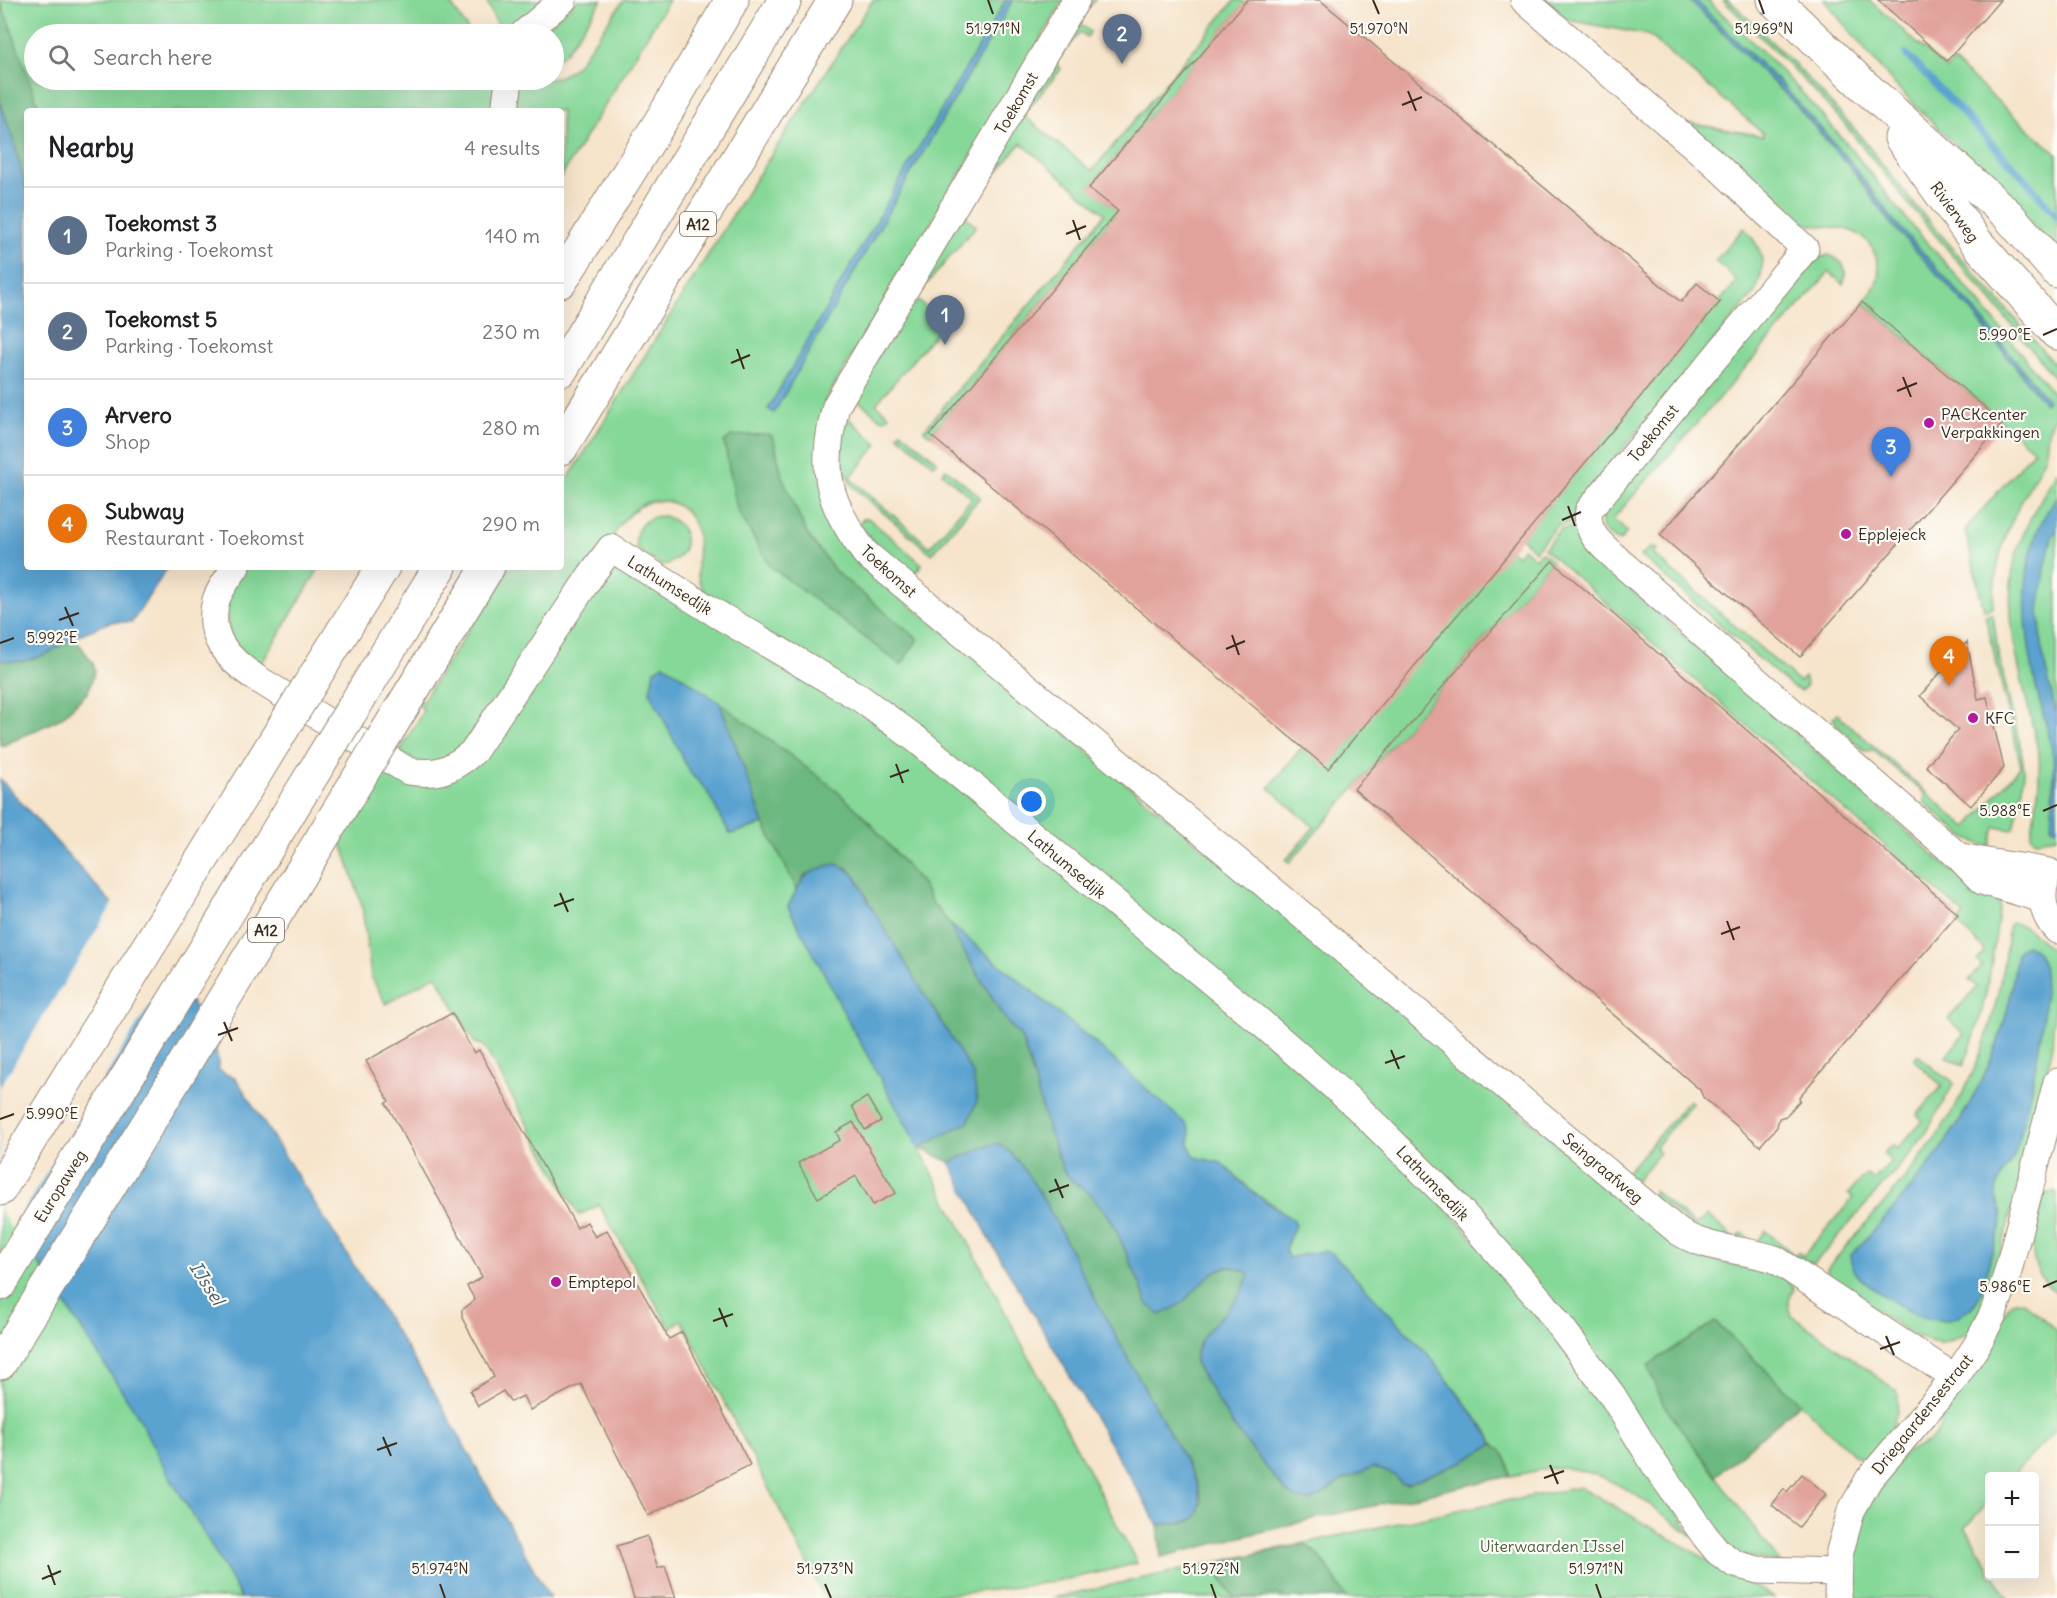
<!DOCTYPE html>
<meta charset="utf-8">
<style>
:root{--surface:#fff;--page:#f6f6f6;--text:#202124;--muted:#757577;--line:#e0e0e0;--accent:#b45309}
body{margin:0;font-family:Delius,sans-serif;background:var(--page);color:var(--text)}
.controls{position:absolute;right:18px;bottom:18px;display:grid;overflow:hidden;border-radius:6px;box-shadow:0 6px 24px #0002}
.controls button{width:54px;height:54px;display:grid;place-items:center;padding:0;border:0;border-bottom:2px solid var(--line);background:var(--surface);color:var(--text);font:30px sans-serif}
.you{position:absolute;left:1032px;top:802px;width:21px;height:21px;margin:-15px;border:4px solid #fff;border-radius:50%;background:#1a73e8;box-shadow:0 0 0 9px #1a73e833}
.badge{display:grid;place-items:center;width:39px;height:39px;border-radius:50%;background:var(--accent);color:#fff;font-size:20px;font-weight:700}
.pin{position:absolute;translate:-50% -50px;filter:drop-shadow(0 2px 3px #0008)}
.pin::after{content:'';position:absolute;top:32px;width:21px;height:18px;background:inherit;clip-path:polygon(0 0,100% 0,50% 100%)}
.list{margin:0;padding:0;list-style:none}
h2{display:flex;justify-content:space-between;align-items:center;height:78px;margin:0;padding:0 24px;font-size:26px}
h2 small{font-size:20px;font-weight:400;color:var(--muted)}
.list li{display:grid;grid-template-columns:39px 1fr auto;gap:18px;align-items:center;box-sizing:border-box;height:96px;padding:0 24px;border-top:2px solid var(--line)}
.list b{display:block;font-size:22px;white-space:nowrap}
.list p{margin:0;font-size:20px;white-space:nowrap;color:var(--muted)}
.list em{font-size:20px;font-style:normal;color:var(--muted)}
.icon{flex:none;width:33px;height:33px;fill:none;stroke:currentColor;stroke-width:2;stroke-linecap:round;stroke-linejoin:round}
.map{position:relative;flex:none;width:2057px;height:1598px;overflow:hidden}
.search{position:absolute;background:var(--surface);box-shadow:0 6px 24px #0002;left:24px;top:24px;width:540px;height:66px;display:flex;align-items:center;gap:15px;box-sizing:border-box;padding:0 21px;border-radius:33px;color:var(--muted);font-size:22px}
.panel{position:absolute;background:var(--surface);box-shadow:0 6px 24px #0002;left:24px;top:108px;width:540px;height:462px;border-radius:6px}
.map>svg:first-child{display:block}
.green{fill:#86d899;stroke:#60815c;stroke-width:1.5}
.forest{fill:#6cb881;stroke:#547150;stroke-width:1.5}
.water{fill:#5aa2d0;stroke:#4a6677;stroke-width:1.5}
.pier{fill:#f6e4cb}
.lines{fill:none;stroke-linecap:round;stroke-linejoin:round}
.stream{stroke:#5aa2d0;stroke-width:7}
.building{fill:#e1a29b}
.minor-casing{stroke:#988774;stroke-width:29}
.major-casing{stroke:#988774;stroke-width:35}
.highway-casing{stroke:#988774;stroke-width:35}
.minor{stroke:#fff;stroke-width:27}
.major{stroke:#fff;stroke-width:33}
.highway{stroke:#fff;stroke-width:33}
.highway-bridge-casing{stroke:#988774;stroke-width:35;stroke-linecap:butt}
.highway-bridge{stroke:#fff;stroke-width:33}
.ticks{fill:none;stroke:#3b2a1e;stroke-width:2}
.poi-dot{fill:#b5179e;stroke:#fdfcf7;stroke-width:2}
.labels{text-anchor:middle;dominant-baseline:central;stroke-width:4.5;stroke-linejoin:round;paint-order:stroke}
.shield{fill:#fdfcf7;stroke:#75695f;stroke-width:1.5}
.shield-label{font-size:15px;font-weight:bold;fill:#3b2a1e}
.street-label{font-size:16px;fill:#3b2a1e;stroke:#fdfcf7}
.poi-label{font-size:16px;fill:#3b2a1e;stroke:#fdfcf7;text-anchor:start}
.park-label{font-size:16px;fill:#525e43;stroke:#fdfcf7}
.water-label{font-size:18px;font-style:italic;fill:#475a65;stroke:#fdfcf7}
.ticks-label{font-size:15px;text-anchor:middle;fill:#3b2a1e;stroke:#fdfcf7;stroke-width:4.5;stroke-linejoin:round;paint-order:stroke}
</style>
<div class="map">
<svg width="2057" height="1598" viewBox="0 0 2057 1598">
<rect width="100%" height="100%" fill="#fdfcf7"/>
<filter id="ink" filterUnits="userSpaceOnUse"><feTurbulence type="fractalNoise" baseFrequency=".0167" numOctaves="2"/><feDisplacementMap in="SourceGraphic" scale="12" xChannelSelector="R" yChannelSelector="G"/><feConvolveMatrix kernelMatrix="1 2 1 2 8 2 1 2 1" color-interpolation-filters="sRGB"/></filter>
<filter id="wash" filterUnits="userSpaceOnUse"><feTurbulence type="fractalNoise" baseFrequency=".008" numOctaves="4" result="noise"/><feDisplacementMap in="SourceGraphic" scale="24" xChannelSelector="R" yChannelSelector="G"/><feGaussianBlur stdDeviation="1.35" result="paint"/><feColorMatrix in="noise" values="0 0 0 0 0 0 0 0 0 0 0 0 0 0 0 0 0 1.4 0 .05"/><feComposite in="paint" operator="in"/></filter>
<g filter="url(#wash)">
<rect width="100%" height="100%" fill="#f6e4cb"/>
<!-- green -->
<path class="green" d="M0 0H448L471 34H34V80H495L497 111H40Z
M486 0H544L519 25 502 31 493 16Z
M577 0H602L565 53 554 61V34H540Z
M624 0H669L561 177V111H509L513 80C539 80 557 84 577 65Z
M873 0H1064L825 401 840 540 857 564 953 639 1674 1241 1693 1254 1709 1260 1766 1271 1781 1275 1794 1288C1789 1299 1786 1303 1791 1315L1897 1391C1901 1404 1892 1436 1882 1446 1877 1452 1869 1455 1862 1459L1854 1455 1715 1322 1663 1404 1781 1564 1727 1551 1618 1394 1338 1082 703 590C688 566 710 533 684 510 678 505 671 501 663 501 646 499 634 509 623 521L474 741 433 768 399 753 424 709 419 706 510 567H561V490L749 189Z
M1088 0H1095L1077 21 1090 32 1087 37 1080 32 1055 63 1061 69 1023 115 1092 171 1235 0H1241L1245 3 1090 187 1118 211 930 435 924 430 1105 214 1021 143 963 214 976 226 915 298 944 323 876 404 889 415 887 418 881 419 856 399 855 394Z
M1543 0H1707L1762 51 1808 99 1849 146 1908 221 1970 291 2057 398V413L2048 431 2046 453 2042 463C2014 514 1994 547 1993 608L1984 610 1965 530 2034 450 1863 302C1873 292 1881 279 1878 265 1868 212 1816 236 1783 216 1774 210 1765 198 1756 190 1734 169 1711 148 1689 127L1690 123 1763 136V133L1648 35 1568 20Z
M1723 0H1729L1795 65 1853 127 1914 204 2057 367V381L1992 301 1907 202 1843 122 1793 69Z
M1824 0H1869L1946 69 1954 62 2057 154V252L2012 201 1892 82Z
M1744 228C1764 249 1767 266 1755 292L1577 503 1574 511V523L1557 525 1535 551 1521 538 1737 281 1715 261Z
M1829 255C1843 261 1849 269 1843 284L1829 272 1613 519 1627 532 1621 540 1617 541 1603 530 1601 517 1603 511 1816 259Z
M848 418 878 444 850 478 930 547 972 498 942 473 946 469 980 497 932 554 852 486C837 460 840 447 844 419Z
M901 431 937 461 934 465 898 435Z
M2057 472V837L2036 840 2031 835C2036 808 2041 783 2039 756 2028 695 2002 631 2013 569 2019 533 2039 502 2057 472Z
M664 516C693 525 692 558 662 566L637 550C632 530 643 516 664 516Z
M868 518 922 564 914 575 877 546 859 524 863 519Z
M1574 528 1581 546 1966 883 1998 897 2000 905C1992 961 1986 1014 1963 1066L1946 1056 1964 1034 1948 1019 1977 987 1969 980 1982 966 1977 961 1983 954V948L1957 923 1964 914 1544 549 1560 529Z
M1651 547 1657 549 1653 554 1799 682 1804 677 1807 685 1801 691 1792 687 1641 556Z
M1523 548 1535 558 1541 552 1552 561 1289 863 1286 860 1314 827 1269 788 1302 747 1511 550 1517 555Z
M243 567H320L258 669 234 652 223 604Z
M615 568 626 569 850 699 1279 1046 1406 1164 1548 1321 1694 1537C1653 1507 1608 1467 1555 1468 1540 1469 1524 1474 1510 1476 1509 1450 1496 1454 1489 1434L1427 1353 1332 1254 1323 1251 1288 1258 1285 1249 1295 1225 1273 1204 1255 1194 1221 1163 1198 1158 1193 1154 1189 1145 1190 1133 1095 1043 950 924 932 903 922 884 864 816 831 786 664 664 690 773 705 788 730 834 764 824 797 889 788 907 824 973 850 1024 919 1148 1137 1563C1036 1591 929 1598 825 1598L682 1320 670 1328 599 1205 579 1215 483 1045 475 1043 436 975 386 1004 371 976 362 906 345 852 339 839 386 764 434 778 605 571Z
M1993 614 1998 653 2021 749 2024 769 2023 790 2014 828 2012 830 1995 827 1990 847C1962 840 1946 821 1925 803V794L1873 750 1865 751 1837 725 1833 718 1837 714 1967 828 2021 766 1985 615Z
M2012 923C2026 922 2044 945 2057 954L2052 1051 1991 1290 1970 1331 1955 1339 1942 1343 1932 1342 1916 1337 1827 1277V1269L1830 1265C1889 1196 1956 1130 1985 1041 1998 1003 2004 965 2009 925Z
M1918 1055 1939 1073 1954 1083 1925 1135 1910 1154 1814 1264 1782 1251 1701 1233 1651 1195 1654 1191 1696 1226 1707 1215 1736 1240 1742 1233 1755 1244 1766 1231 1794 1255 1798 1252 1803 1256 1853 1198 1848 1194 1866 1174 1874 1180 1891 1161 1883 1154 1892 1145 1897 1149 1922 1121 1917 1115 1942 1086 1914 1060Z
M1689 1100 1692 1103 1655 1147 1660 1153 1635 1182 1626 1173Z
M2057 1192V1294C2021 1265 2033 1235 2043 1196L2049 1193Z
M0 1204 139 1417 241 1598H0Z
M2023 1301 2057 1331V1429L2012 1476H1990L1989 1501 1965 1527 1989 1566 1990 1576H1995L2009 1598H1852C1845 1540 1868 1497 1904 1454 1908 1449 1915 1450 1920 1446 1932 1440 1945 1427 1940 1414L2010 1304 2016 1302Z
M1581 1487 1774 1598H1052L1453 1511Z"/>
<!-- forest -->
<path class="forest" d="M0 3 9 23 40 111H27V193L15 146 0 101Z
M770 434 774 440 782 476 807 534 836 572 918 639 901 665 770 566 737 509 724 442 731 436Z
M74 637 93 663 95 671 88 692 61 718 2 746 0 743V660C34 663 46 655 74 637Z
M720 703 831 786 864 816 922 884 932 903 950 924 956 938 1007 1022 1021 1037 1063 1170 1072 1181 1090 1193 1111 1219 1142 1288 1146 1302H1184C1201 1282 1221 1255 1249 1274 1247 1279 1245 1286 1242 1291 1230 1313 1190 1337 1196 1365L1233 1426 1287 1493 1322 1495 1339 1482 1374 1467 1394 1475 1401 1483 1407 1484 1466 1460 1493 1444C1505 1452 1509 1462 1510 1476L1317 1518 1161 1557 1158 1525 1191 1522 1202 1501 1197 1483 1093 1295 1046 1205 1016 1159 989 1145 950 1162 919 1148 968 1122 869 903 855 876 847 867 805 875 797 889 764 824Z
M1715 1322 1800 1403 1716 1476 1663 1404 1648 1365Z
M1304 1544C1325 1556 1334 1578 1346 1598H1285L1281 1595H1264L1262 1598H1235L1221 1579 1217 1563Z"/>
<!-- water -->
<path class="water" d="M1006 0H1013L894 202 774 413 768 409 919 147Z
M1689 0 1696 1 1783 86 1849 160 1895 222 1974 309 2048 401 2045 404 1972 312 1893 226 1853 171 1794 103Z
M0 101 15 146 27 193V567H168L132 622H110L74 637 45 655 21 662 0 660Z
M2057 497V529L2052 538 2046 563 2039 611 2043 657 2057 716V828H2053L2051 825C2053 803 2055 779 2053 757 2050 736 2043 715 2038 695 2023 631 2014 552 2057 497Z
M664 664 720 703 764 824 730 834 705 788 690 773 650 692 654 671Z
M0 779 116 908 210 1026 219 1042 216 1049 219 1070 225 1074 235 1077 434 1392 550 1598H241C209 1537 167 1480 139 1417L0 1204Z
M835 864C856 869 860 885 869 903L973 1074 977 1101 968 1122 919 1148 850 1024 824 973 788 907C803 878 802 872 835 864Z
M950 924 1095 1043 1187 1125 1190 1133 1189 1145 1193 1154 1198 1158 1221 1163 1255 1194 1293 1220 1295 1225 1285 1249 1288 1258 1323 1251 1332 1253 1427 1353 1489 1435 1493 1444 1466 1460 1407 1484 1401 1483 1394 1475 1374 1467 1339 1482 1322 1495 1309 1501 1296 1498 1287 1493 1233 1426 1196 1365C1190 1337 1230 1313 1242 1291 1245 1286 1247 1279 1249 1274 1218 1253 1203 1284 1184 1301 1177 1308 1168 1311 1160 1315L1146 1302 1142 1288 1111 1219 1090 1193 1072 1181 1063 1170 1046 1123 1031 1067 1021 1037 1007 1022 956 938Z
M2026 945C2031 948 2037 950 2040 956 2056 988 2027 1116 2015 1153 2010 1167 1997 1177 1996 1194 1995 1201 2002 1208 2002 1215 2003 1226 1993 1248 1990 1259 1987 1271 1985 1284 1980 1295 1976 1305 1968 1312 1958 1316 1934 1327 1912 1314 1891 1300 1874 1289 1851 1278 1850 1256 1920 1183 1989 1100 2010 998 2013 984 2014 968 2017 953L2020 948Z
M999 1144C1032 1163 1073 1258 1093 1294 1127 1358 1163 1420 1197 1483 1207 1525 1192 1521 1158 1525L992 1244 950 1162 989 1145Z"/>
<!-- pier -->
<path class="pier" d="M114 902 170 972 12 1229 0 1210V1087Z"/>
<g class="lines">
<!-- stream -->
<path class="stream" d="M1906 54 2015 168 2057 216"/>
</g>
<g id="blocks">
<!-- building -->
<path class="building" d="M1247 0H1320L1681 302 1697 283 1720 302 1328 769 930 435 1118 211 1089 188Z
M1878 0H2000L1947 61Z
M1862 302 2003 423 1800 657 1660 535Z
M1552 561 1958 914 1799 1097 1800 1100 1786 1116 1779 1118 1777 1127 1760 1146 1703 1097 1700 1090 1354 789Z
M1967 642 1978 699 1987 697 2004 768 1971 806 1926 766 1958 730 1920 696Z
M452 1013 474 1053 479 1050 577 1228 587 1222 595 1237 607 1230 669 1339 682 1332 750 1465 648 1516 581 1384 530 1410 523 1396 511 1402 503 1391 478 1406 470 1391 494 1377 462 1318V1310L475 1300 467 1286 482 1277 386 1103 389 1101 366 1061Z
M867 1097 881 1121 865 1130 852 1106Z
M853 1122 896 1193 873 1205 856 1176 818 1198 798 1163 840 1140 836 1132Z
M1802 1474 1826 1494 1799 1527 1772 1505 1784 1489 1787 1492Z
M647 1536 658 1568 665 1566 676 1598H634L617 1546Z"/>
</g>
</g>
<g filter="url(#ink)">
<use href="#blocks" fill-opacity="0" stroke="#988774" stroke-width="1.5"/>
<g class="lines">
<defs>
<path id="minor" d="M1076 0 836 406C820 470 826 500 865 553L1284 900 1679 1232C1708 1250 1744 1249 1775 1259L1955 1378
M1524 0 1714 163 1805 249 1589 510C1584 535 1605 547 1620 562L1958 856 1982 881 2043 899
M523 34 563 0
M505 111 509 80
M236 567C229 577 220 588 216 600 206 637 228 659 256 678L408 771C437 776 452 770 474 751L591 575 611 548 717 614 860 698 916 739 1258 1020 1355 1105 1451 1200 1543 1303 1612 1395 1655 1465 1705 1536 1718 1552 1735 1564 1758 1570 1837 1572
M1958 856C1988 864 2018 866 2049 872
M2045 882C2040 899 2044 917 2057 930
M1838 1598 1839 1555 1851 1511 1869 1479 1955 1378 1977 1345 1993 1314 2007 1275 2057 1082"/>
<path id="major" d="M1774 0 1863 85 2007 214 2057 271
M1901 138 1977 243 2057 333"/>
<path id="highway" d="M561 281 667 111 732 0
M561 370 785 0
M561 448 835 0
M307 689 383 567
M350 713 440 567
M385 735 488 567
M0 1189 89 1043
M0 1284 121 1087
M0 1363 147 1125"/>
</defs>
<!-- minor casing -->
<use href="#minor" class="minor-casing"/>
<!-- major casing -->
<use href="#major" class="major-casing"/>
<!-- highway casing -->
<use href="#highway" class="highway-casing"/>
<!-- minor -->
<use href="#minor" class="minor"/>
<!-- major -->
<use href="#major" class="major"/>
<!-- highway -->
<use href="#highway" class="highway"/>
<defs>
<path id="highway-bridge" d="M89 1043 307 689
M121 1087 350 713
M147 1125 385 735"/>
</defs>
<!-- highway-bridge casing -->
<use href="#highway-bridge" class="highway-bridge-casing"/>
<!-- highway-bridge -->
<use href="#highway-bridge" class="highway-bridge"/>
</g>
</g>
<!-- ticks -->
<path class="ticks" d="M988 0 993 14M1373 0 1379 14M1759 0 1764 14M1408 91 1416 111M1402 105 1422 97M1073 220 1080 240M1066 234 1086 226M2043 335 2057 329M737 349 744 369M731 363 750 355M1903 377 1911 397M1897 391 1917 383M1568 506 1575 526M1562 520 1581 512M65 607 73 626M59 620 79 613M1232 635 1239 655M0 643 14 638M1226 649 1245 641M896 764 903 783M890 777 909 770M2043 811 2057 805M560 893 568 912M554 906 574 899M1727 921 1734 940M1721 934 1740 927M224 1022 232 1041M218 1035 238 1028M1391 1050 1399 1069M1385 1063 1405 1056M0 1119 14 1114M1055 1179 1063 1198M1049 1192 1069 1185M2043 1287 2057 1281M719 1308 727 1327M713 1321 733 1314M1886 1336 1894 1355M1880 1349 1900 1342M383 1437 391 1456M377 1450 397 1443M1550 1465 1558 1484M1544 1478 1564 1471M48 1565 55 1585M42 1579 61 1571M440 1584 445 1598M825 1584 831 1598M1211 1584 1216 1598M1596 1584 1601 1598"/>
<!-- markers -->
<g class="poi-dot">
<circle cx="1929" cy="423" r="6"/>
<circle cx="1846" cy="534" r="6"/>
<circle cx="1973" cy="718" r="6"/>
<circle cx="556" cy="1282" r="6"/>
</g>
<g class="labels">
<!-- shield labels -->
<g class="shield">
<rect x="680" y="212" width="36" height="24" rx="4.5"/>
<rect x="248" y="918" width="36" height="24" rx="4.5"/>
</g>
<g class="shield-label">
<text x="698" y="224">A12</text>
<text x="266" y="930">A12</text>
</g>
<!-- street labels -->
<g class="street-label">
<text transform="translate(1016 103) rotate(-60)">Toekomst</text>
<text transform="translate(1955 212) rotate(54)">Rivierweg</text>
<text transform="translate(1653 433) rotate(-51)">Toekomst</text>
<text transform="translate(889 571) rotate(42)">Toekomst</text>
<text transform="translate(670 585) rotate(32)">Lathumsedijk</text>
<text transform="translate(1067 864) rotate(40)">Lathumsedijk</text>
<text transform="translate(1603 1168) rotate(40)">Seingraafweg</text>
<text transform="translate(1433 1183) rotate(46)">Lathumsedijk</text>
<text transform="translate(60 1186) rotate(-58)">Europaweg</text>
<text transform="translate(1922 1414) rotate(-51)">Driegaardensestraat</text>
</g>
<!-- poi labels -->
<g class="poi-label">
<text x="1941" y="414">PACKcenter<tspan x="1941" dy="18">Verpakkingen</tspan></text>
<text x="1858" y="534">Epplejeck</text>
<text x="1985" y="718">KFC</text>
<text x="568" y="1282">Emptepol</text>
</g>
<!-- park labels -->
<g class="park-label">
<text x="1552" y="1546">Uiterwaarden IJssel</text>
</g>
<!-- water labels -->
<g class="water-label">
<text transform="translate(207 1283) rotate(57)">IJssel</text>
</g>
</g>
<g class="ticks-label">
<text x="993" y="34">51.971°N</text>
<text x="1379" y="34">51.970°N</text>
<text x="1764" y="34">51.969°N</text>
<text x="2005" y="340">5.990°E</text>
<text x="52" y="643">5.992°E</text>
<text x="2005" y="816">5.988°E</text>
<text x="52" y="1119">5.990°E</text>
<text x="2005" y="1292">5.986°E</text>
<text x="440" y="1574">51.974°N</text>
<text x="825" y="1574">51.973°N</text>
<text x="1211" y="1574">51.972°N</text>
<text x="1596" y="1574">51.971°N</text>
</g>
</svg>
<div class="controls">
<button>+</button>
<button>−</button>
</div>
<div class="you"></div>
<div class="pin badge" style="left:945px;top:345px;background:#5c6f8a">1</div>
<div class="pin badge" style="left:1122px;top:64px;background:#5c6f8a">2</div>
<div class="pin badge" style="left:1891px;top:477px;background:#3f7fe0">3</div>
<div class="pin badge" style="left:1949px;top:686px;background:#e8710a">4</div>
<div class="search"><svg class="icon" aria-label="search" viewBox="0 0 24 24"><circle cx="10" cy="10" r="6"/><path d="M15 15l6 6"/></svg>Search here</div>
<section class="panel">
<h2>Nearby<small>4 results</small></h2>
<ul class="list">
<li><span class="badge" style="background:#5c6f8a">1</span><div><b>Toekomst 3</b><p>Parking · Toekomst</p></div><em>140 m</em></li>
<li><span class="badge" style="background:#5c6f8a">2</span><div><b>Toekomst 5</b><p>Parking · Toekomst</p></div><em>230 m</em></li>
<li><span class="badge" style="background:#3f7fe0">3</span><div><b>Arvero</b><p>Shop</p></div><em>280 m</em></li>
<li><span class="badge" style="background:#e8710a">4</span><div><b>Subway</b><p>Restaurant · Toekomst</p></div><em>290 m</em></li>
</ul>
</section>
</div>
